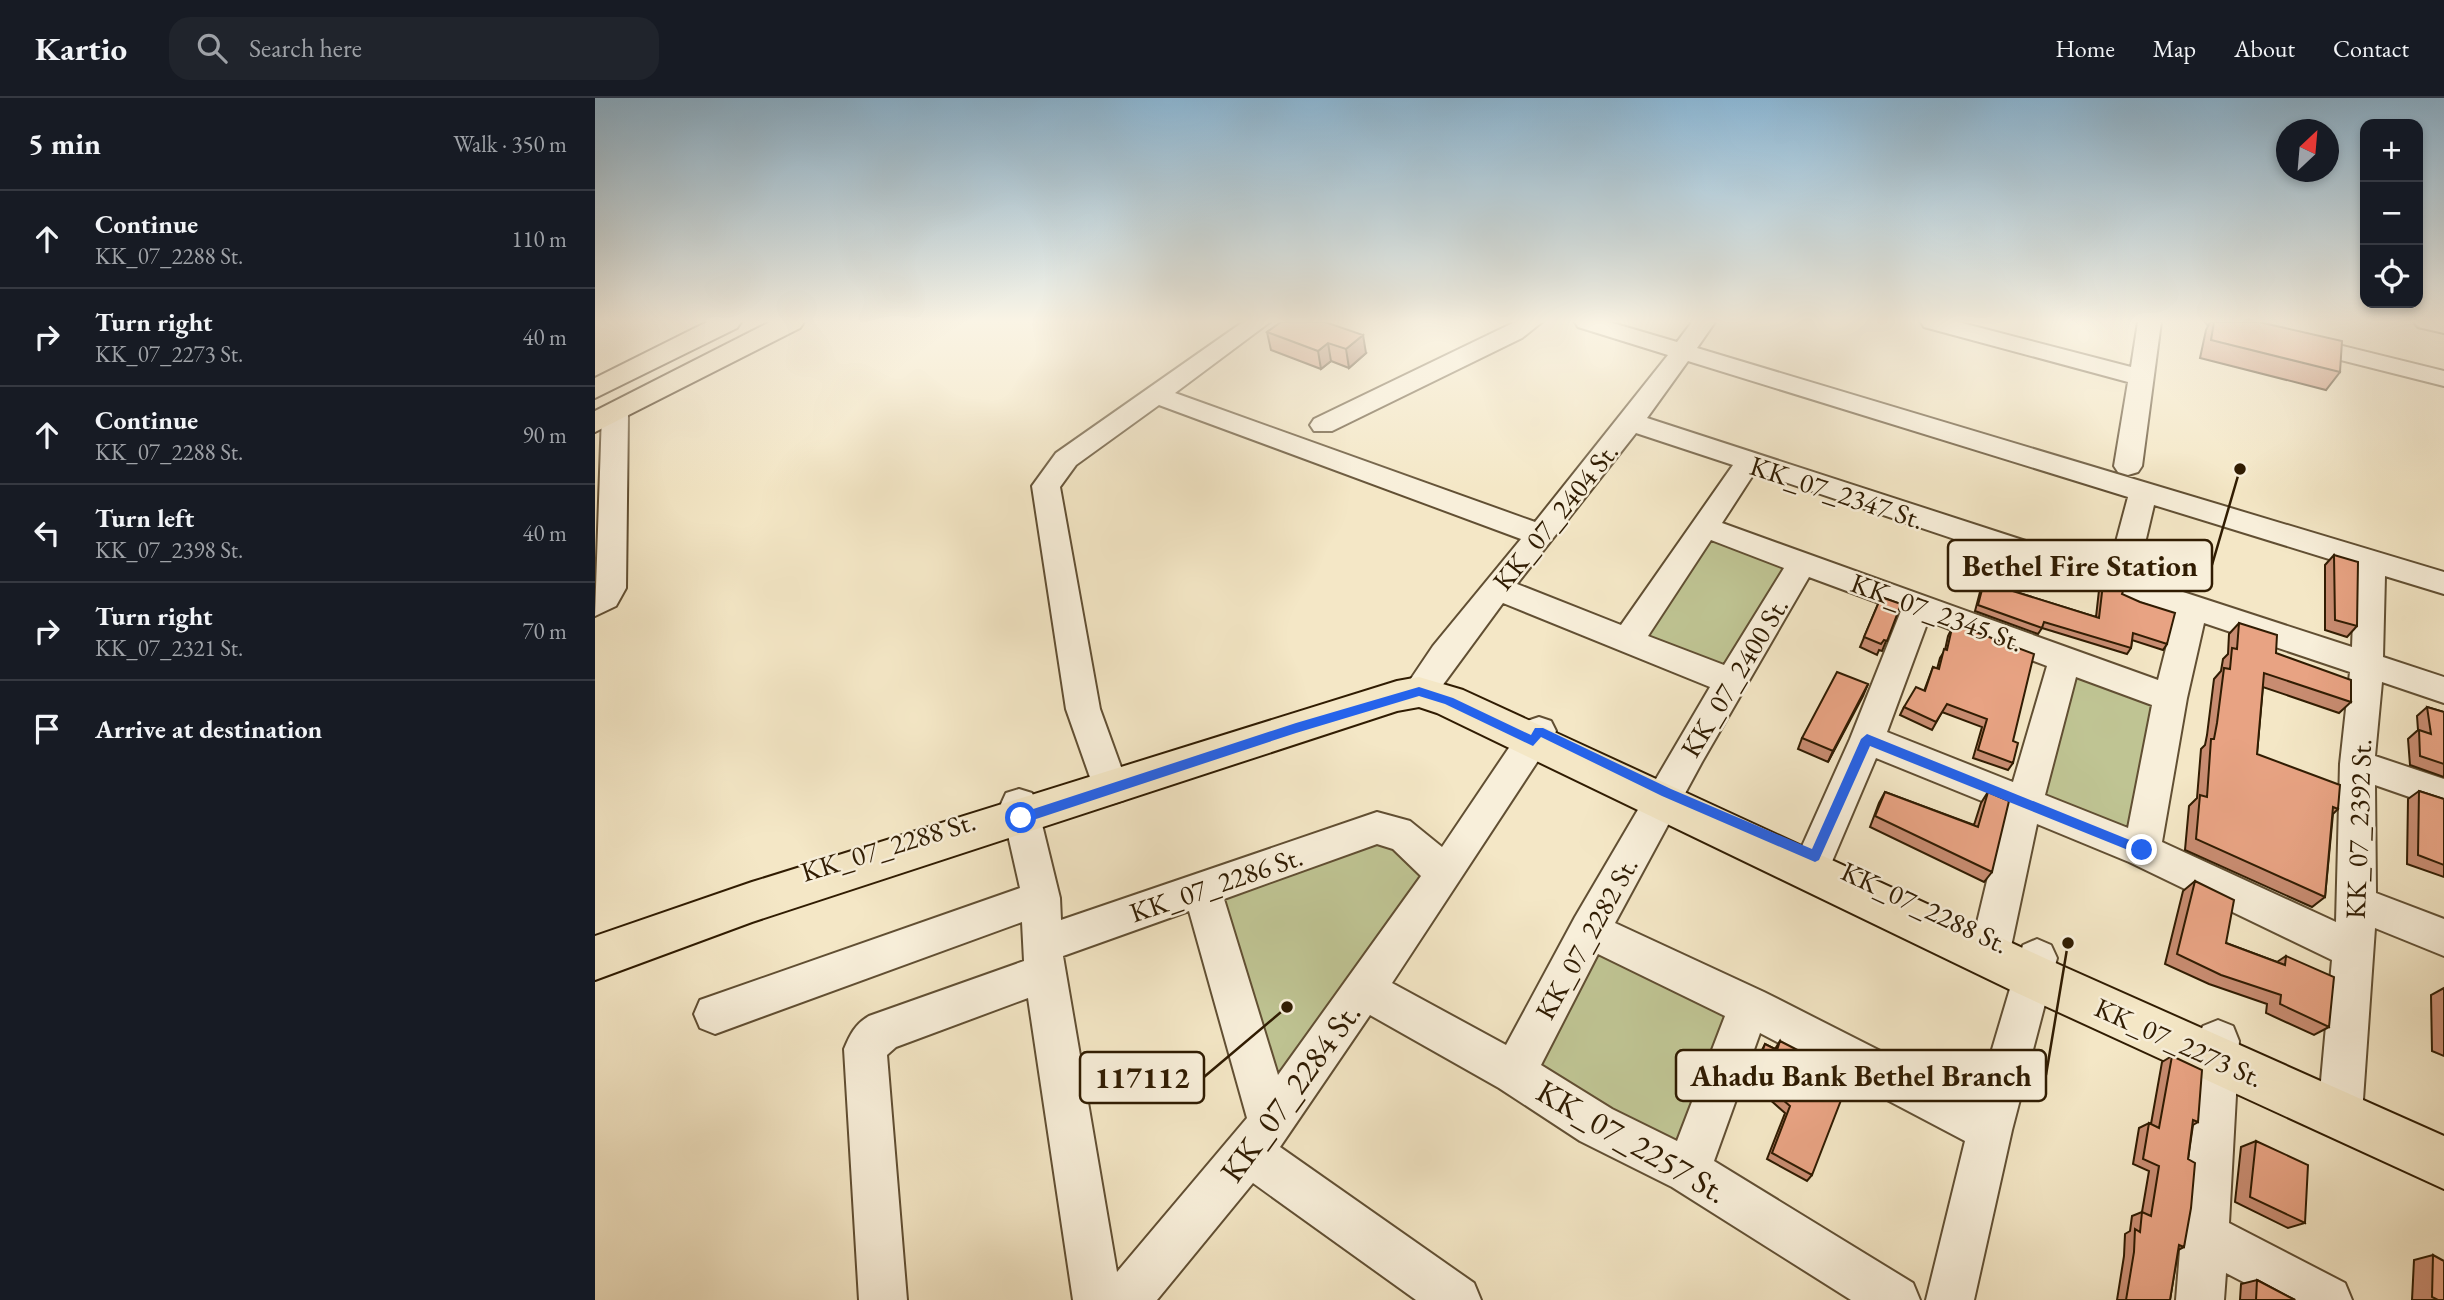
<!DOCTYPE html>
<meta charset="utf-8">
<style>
:root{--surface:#171b24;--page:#20242c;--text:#f1f3f6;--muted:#9ea1a6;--line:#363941}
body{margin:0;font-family:"EB Garamond",serif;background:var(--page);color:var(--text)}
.controls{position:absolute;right:21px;top:21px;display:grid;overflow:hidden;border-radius:14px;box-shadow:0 4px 10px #0003}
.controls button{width:63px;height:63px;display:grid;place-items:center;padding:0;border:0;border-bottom:2px solid var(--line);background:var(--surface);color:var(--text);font:35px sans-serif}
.compass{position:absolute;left:1681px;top:21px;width:63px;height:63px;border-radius:50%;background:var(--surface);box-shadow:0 4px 10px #0003;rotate:26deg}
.stop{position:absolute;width:21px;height:21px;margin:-16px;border:5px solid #2563eb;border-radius:50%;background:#fff}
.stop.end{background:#2563eb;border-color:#fff;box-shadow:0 2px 7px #0008}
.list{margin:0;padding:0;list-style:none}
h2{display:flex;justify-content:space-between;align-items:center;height:91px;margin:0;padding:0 28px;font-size:30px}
h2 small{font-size:23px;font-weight:400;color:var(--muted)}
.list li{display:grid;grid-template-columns:46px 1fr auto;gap:21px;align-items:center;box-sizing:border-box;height:98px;padding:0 28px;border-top:2px solid var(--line)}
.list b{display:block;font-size:26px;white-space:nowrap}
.list p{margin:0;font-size:23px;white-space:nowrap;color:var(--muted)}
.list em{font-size:23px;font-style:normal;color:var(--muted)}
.icon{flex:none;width:38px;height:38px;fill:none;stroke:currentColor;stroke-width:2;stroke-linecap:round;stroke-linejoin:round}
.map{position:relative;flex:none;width:1849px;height:1202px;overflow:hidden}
header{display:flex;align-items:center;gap:42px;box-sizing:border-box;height:98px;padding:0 35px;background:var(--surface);border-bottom:2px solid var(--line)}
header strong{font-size:33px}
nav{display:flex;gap:38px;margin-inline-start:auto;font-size:24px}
.search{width:490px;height:63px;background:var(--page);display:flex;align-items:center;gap:18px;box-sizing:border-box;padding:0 24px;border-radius:21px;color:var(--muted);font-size:26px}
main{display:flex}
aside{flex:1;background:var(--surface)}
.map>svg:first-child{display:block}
.green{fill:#bfc493;stroke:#78704a;stroke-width:2}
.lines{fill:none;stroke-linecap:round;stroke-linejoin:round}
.minor-casing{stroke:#614f33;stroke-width:4}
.major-casing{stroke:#301c02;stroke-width:4}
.highway-casing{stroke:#301c02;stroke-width:4}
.minor{fill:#f8efda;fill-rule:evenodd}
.major{fill:#f4e7c6;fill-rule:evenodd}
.highway{fill:#f4e7c6;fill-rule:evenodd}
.wall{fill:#c88c71;stroke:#301c02;stroke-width:2}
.shaded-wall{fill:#a2725c;stroke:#301c02;stroke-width:2}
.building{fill:#e8a383;stroke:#301c02;stroke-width:2}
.route{fill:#2563eb}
.labels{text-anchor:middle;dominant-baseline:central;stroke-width:5;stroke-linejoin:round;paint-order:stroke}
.street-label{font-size:28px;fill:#301c02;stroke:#f8efda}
.near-street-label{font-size:33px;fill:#301c02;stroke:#f8efda}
.leader{fill:none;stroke:#301c02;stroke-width:2.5}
.callout-dot{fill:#301c02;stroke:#f8efda;stroke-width:2.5}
.callout{fill:#f8efda;stroke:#301c02;stroke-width:2.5}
.callout-label{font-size:30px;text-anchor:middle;font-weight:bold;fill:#301c02}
</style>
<header>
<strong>Kartio</strong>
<div class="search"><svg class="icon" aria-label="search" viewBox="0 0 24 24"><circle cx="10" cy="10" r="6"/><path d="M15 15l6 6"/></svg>Search here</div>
<nav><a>Home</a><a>Map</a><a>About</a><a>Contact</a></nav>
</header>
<main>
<aside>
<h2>5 min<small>Walk · 350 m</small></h2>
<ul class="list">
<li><svg class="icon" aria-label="ahead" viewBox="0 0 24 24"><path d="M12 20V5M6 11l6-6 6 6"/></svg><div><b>Continue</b><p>KK_07_2288 St.</p></div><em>110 m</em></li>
<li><svg class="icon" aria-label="right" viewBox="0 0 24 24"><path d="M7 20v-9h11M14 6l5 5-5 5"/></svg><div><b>Turn right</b><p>KK_07_2273 St.</p></div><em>40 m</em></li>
<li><svg class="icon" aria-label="ahead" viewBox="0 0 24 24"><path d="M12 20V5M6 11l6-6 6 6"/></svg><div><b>Continue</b><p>KK_07_2288 St.</p></div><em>90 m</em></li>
<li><svg class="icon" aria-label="left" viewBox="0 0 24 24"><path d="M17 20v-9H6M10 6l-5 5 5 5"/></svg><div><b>Turn left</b><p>KK_07_2398 St.</p></div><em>40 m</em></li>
<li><svg class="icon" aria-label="right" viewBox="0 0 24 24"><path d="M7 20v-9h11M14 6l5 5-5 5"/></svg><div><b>Turn right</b><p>KK_07_2321 St.</p></div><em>70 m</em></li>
<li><svg class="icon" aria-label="arrive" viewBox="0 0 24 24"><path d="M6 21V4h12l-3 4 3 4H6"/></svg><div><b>Arrive at destination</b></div></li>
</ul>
</aside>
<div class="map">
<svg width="1849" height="1202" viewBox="0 0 1849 1202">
<rect width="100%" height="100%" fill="#f4e7c6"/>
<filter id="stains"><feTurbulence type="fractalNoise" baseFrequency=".00286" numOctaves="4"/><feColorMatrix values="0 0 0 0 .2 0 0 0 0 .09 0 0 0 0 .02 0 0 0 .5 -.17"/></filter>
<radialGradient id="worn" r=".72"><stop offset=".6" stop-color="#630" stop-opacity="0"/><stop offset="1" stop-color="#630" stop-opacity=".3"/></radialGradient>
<!-- green -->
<path class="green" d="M1109 429 1207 465 1134 583 1033 542Z
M1470 560 1575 600 1547 752 1429 706Z
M796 729 849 777 675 1024 607 792Z
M994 832 1154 908 1093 1073 919 975Z"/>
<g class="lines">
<defs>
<path id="minor" d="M648 224H675L580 295 940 424 1073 257 983 229 980 224H1014L1082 244 1097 224H1120L1102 250 1849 474V496L1790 478 1788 559 1849 579V605L1787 584 1780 658 1849 681V711L1780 687 1781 795 1849 821V858L1780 830 1767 1016 1761 1032 1745 1038 1729 1032 1723 1016 1737 862 1534 764 1442 726 1414 858 1408 871 1394 877 1380 871 1374 858 1409 712 1281 660 1227 787 1214 792 1201 787 1195 775 1255 641 1306 513 1214 479 1107 664 1020 825 1169 894 1382 1002 1428 847 1442 841 1456 847 1462 860 1417 1032 1379 1202H1331L1370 1043 1165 935 1119 1063 1318 1185 1325 1202H1256L1077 1089 985 1043 904 990 775 917 685 1049 879 1185 886 1202H821L658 1085 562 1202H478L433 900 301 949 292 957 312 1202H264L249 951C255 937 260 926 274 918L429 863 427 824 120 936 105 930 99 916 105 902 425 790 406 706 411 695 424 691 437 695 442 706 465 800 466 822 782 714 815 723 847 749 932 623 944 619 956 623 961 633 956 643 797 885 911 947 980 819 1115 589 908 505 836 603 824 607 812 603 807 594 838 548 926 441 564 307 481 367 465 389 505 611 534 691 529 702 516 706 503 702 471 611 437 388 461 355ZM1093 263 1533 399 1514 470 1052 320ZM1041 335 1138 367 1026 527 922 486ZM1160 374 1580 515 1563 582 1127 425ZM1559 407 1760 469 1757 549 1542 479ZM1116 442 1189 470 1129 567 1053 538ZM1333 523 1452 568 1418 684 1292 634ZM1609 525 1755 574 1745 666 1741 824 1567 744 1592 600ZM1481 579 1557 607 1533 730 1450 697ZM782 746 798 751 826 778 683 977 629 801ZM594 813 652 1020 522 1174 468 858ZM1003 856 1130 918 1082 1043 1017 1011 946 967Z
M920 224H947L927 240 737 333H719L715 327 719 321Z
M1326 224H1363L1536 269 1543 224H1566L1547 368 1543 374 1533 377 1523 374 1519 368 1533 284 1329 229Z
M1611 224H1650L1849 273V288L1615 229Z
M1819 224H1849V235L1823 229Z
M20 308 29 310 33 316 31 490 21 508 0 518 7 316 11 310Z
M1623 922 1638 928 1644 943 1634 1125 1750 1185 1757 1202H1683L1631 1175 1629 1202H1581L1602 943 1608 928Z"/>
<path id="major" d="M824 579 868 592 1456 863 1849 1038V1091L1422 895 842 615 824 609 802 613 157 824 0 882V838L157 784 802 583Z"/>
<path id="highway" d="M112 224H146L142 230 0 300V280Z
M175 224H209L205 230 0 334V313Z"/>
</defs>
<!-- minor casing -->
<use href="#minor" class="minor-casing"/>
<!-- major casing -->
<use href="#major" class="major-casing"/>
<!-- highway casing -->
<use href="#highway" class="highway-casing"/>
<!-- minor -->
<use href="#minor" class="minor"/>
<!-- major -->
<use href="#major" class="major"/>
<!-- highway -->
<use href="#highway" class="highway"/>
</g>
<!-- wall -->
<path class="wall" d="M686 224 771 255 754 270 736 263 726 271 676 252 672 234Z
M1615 224H1664L1745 274 1731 292 1605 260 1611 232Z
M1739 457 1762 528 1752 539 1730 532V467Z
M1389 484 1501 519 1504 492 1508 486 1527 496 1572 546 1568 552 1537 542 1536 550 1532 556 1447 530 1443 536 1380 513 1386 490Z
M1286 499 1306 506 1287 553 1284 552 1282 557 1265 549Z
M1644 525 1681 555 1756 604 1744 615 1668 589 1662 656 1743 711 1738 716 1730 799 1717 809 1590 752 1594 708 1602 700 1606 651 1610 647 1612 637 1619 581 1626 573 1628 561 1633 556 1634 536Z
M1365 528 1418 643V665L1413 672 1378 660 1387 629 1347 614 1337 632 1305 617 1309 609 1329 593 1338 569 1342 571 1345 560 1350 552 1353 538 1357 530 1363 532Z
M1273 586 1233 664 1203 651 1207 640Z
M1832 609 1849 614V679L1815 667 1813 641 1823 632 1822 618Z
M1824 693 1849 701V779L1812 766 1813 701Z
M1290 694 1379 727 1386 705 1393 694 1397 774 1389 784 1275 729 1284 705Z
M1600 783 1631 845 1682 864 1691 858 1734 929 1719 937 1671 915 1672 906 1614 886 1570 866 1588 793Z
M1849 890V958L1837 953 1836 897Z
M1185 943 1217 1077 1212 1083 1172 1061 1190 1015 1155 984 1166 954 1170 946 1180 951Z
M1577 958 1603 1024 1598 1027 1593 1061 1589 1149 1583 1152 1575 1202H1522L1529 1158 1530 1136 1535 1133 1537 1118 1547 1114 1554 1073 1538 1066 1544 1030 1554 1025 1556 1026 1567 964Z
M1661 1043 1710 1125 1693 1130 1640 1104 1646 1049Z
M1838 1157 1849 1202H1817L1819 1162Z
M1662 1182 1700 1202H1645L1646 1186Z"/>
<!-- shaded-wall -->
<path class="shaded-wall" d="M768 237 771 255 754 270 751 251Z
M733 245 736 263 726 271 723 253Z
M1273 586 1268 598 1233 664 1238 653Z"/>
<!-- building -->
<path class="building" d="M686 224H730L768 237 751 251 733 245 723 253 672 234Z
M1619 224H1664L1747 243 1745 274 1616 242Z
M1739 457 1763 464 1762 528 1740 522Z
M1389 484 1504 520 1508 486 1528 493 1527 496 1545 504 1580 515 1572 546 1538 535 1536 550 1449 524 1447 530 1383 507Z
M1286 499 1306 506 1292 543 1289 542 1286 546 1269 539Z
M1644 525 1682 537 1681 555 1756 582V604L1669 575 1662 656 1745 687 1743 711 1738 709 1730 799 1601 741 1605 697 1612 699 1616 641H1619L1622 625 1629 570 1635 571 1637 550 1642 551Z
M1365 528 1439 556 1418 643 1423 645 1418 665 1383 652 1392 621 1352 606 1341 624 1309 609 1321 589 1330 593 1338 569 1344 571 1349 551 1352 552 1357 530 1364 532Z
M1242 574 1273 586 1238 653 1207 640Z
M1832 609 1849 614V666L1825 658 1824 632 1836 636Z
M1824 693 1849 701V767L1823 757Z
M1290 694 1383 729 1393 694 1414 703 1397 774 1280 718Z
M1600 783 1639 802 1631 845 1690 867 1691 858 1739 879 1734 929 1685 906 1686 897 1626 877 1582 856Z
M1185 943 1255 979 1217 1077 1177 1055 1195 1008 1159 977 1170 946 1182 952Z
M1577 958 1607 972 1603 1024 1598 1022 1593 1061 1600 1065 1596 1110 1589 1149 1584 1147 1575 1202H1531L1539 1154 1540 1131 1545 1134 1547 1114 1556 1118 1564 1068 1548 1061 1554 1025 1564 1030Z
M1661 1043 1713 1067 1710 1125 1655 1099Z
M1838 1157 1849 1163V1202H1843L1837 1199Z
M1662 1182 1700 1202H1661Z"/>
<!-- sky -->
<linearGradient id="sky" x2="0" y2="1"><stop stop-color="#8bb8d7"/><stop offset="0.57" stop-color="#faf4e5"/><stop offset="1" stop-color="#faf4e5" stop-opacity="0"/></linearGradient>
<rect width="1849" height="392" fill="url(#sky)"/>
<!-- route -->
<path class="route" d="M824 589 858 600 936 637 940 630H948L1076 691 1217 751 1266 641 1272 636 1552 749 1554 752 1547 758 1543 756 1275 648 1224 762 1220 764 1067 698 946 639 938 648 850 606 824 598 701 635 426 726 420 720 426 715 701 625Z"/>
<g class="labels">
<!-- street labels -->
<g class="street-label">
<text transform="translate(1242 394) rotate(18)">KK_07_2347 St.</text>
<text transform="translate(960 418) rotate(-51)">KK_07_2404 St.</text>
<text transform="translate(1342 514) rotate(20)">KK_07_2345 St.</text>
<text transform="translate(1139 579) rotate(-59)">KK_07_2400 St.</text>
<text transform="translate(1763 731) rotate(-88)">KK_07_2392 St.</text>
<text transform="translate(293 748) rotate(-17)">KK_07_2288 St.</text>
<text transform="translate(621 786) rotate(-19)">KK_07_2286 St.</text>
<text transform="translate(1330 809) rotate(25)">KK_07_2288 St.</text>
<text transform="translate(991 840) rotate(-61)">KK_07_2282 St.</text>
<text transform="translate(1584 944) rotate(24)">KK_07_2273 St.</text>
</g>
<!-- near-street labels -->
<g class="near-street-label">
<text transform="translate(695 994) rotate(-54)">KK_07_2284 St.</text>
<text transform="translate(1037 1043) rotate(30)">KK_07_2257 St.</text>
</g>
</g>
<!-- callouts -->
<path class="leader" d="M1645 371L1617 467M1473 845L1451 977M692 909L609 979"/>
<g class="callout-dot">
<circle cx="1645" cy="371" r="7"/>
<circle cx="1473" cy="845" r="7"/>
<circle cx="692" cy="909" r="7"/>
</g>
<g class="callout">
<rect x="1353" y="442" width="264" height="51" rx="7"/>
<rect x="1081" y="952" width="370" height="51" rx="7"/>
<rect x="485" y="954" width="124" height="51" rx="7"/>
</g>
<g class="callout-label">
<text x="1485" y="478">Bethel Fire Station</text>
<text x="1266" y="988">Ahadu Bank Bethel Branch</text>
<text x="547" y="990">117112</text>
</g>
<rect width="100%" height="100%" filter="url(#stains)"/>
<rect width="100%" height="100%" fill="url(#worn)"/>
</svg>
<div class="controls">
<button>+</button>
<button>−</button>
<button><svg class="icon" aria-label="locate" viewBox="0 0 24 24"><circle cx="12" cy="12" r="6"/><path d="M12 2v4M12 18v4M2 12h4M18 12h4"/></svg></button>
</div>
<svg class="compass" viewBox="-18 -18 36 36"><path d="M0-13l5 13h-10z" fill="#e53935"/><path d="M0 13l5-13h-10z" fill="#9ea1a6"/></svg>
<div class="stop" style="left:426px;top:720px"></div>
<div class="stop end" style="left:1547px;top:752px"></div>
</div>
</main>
